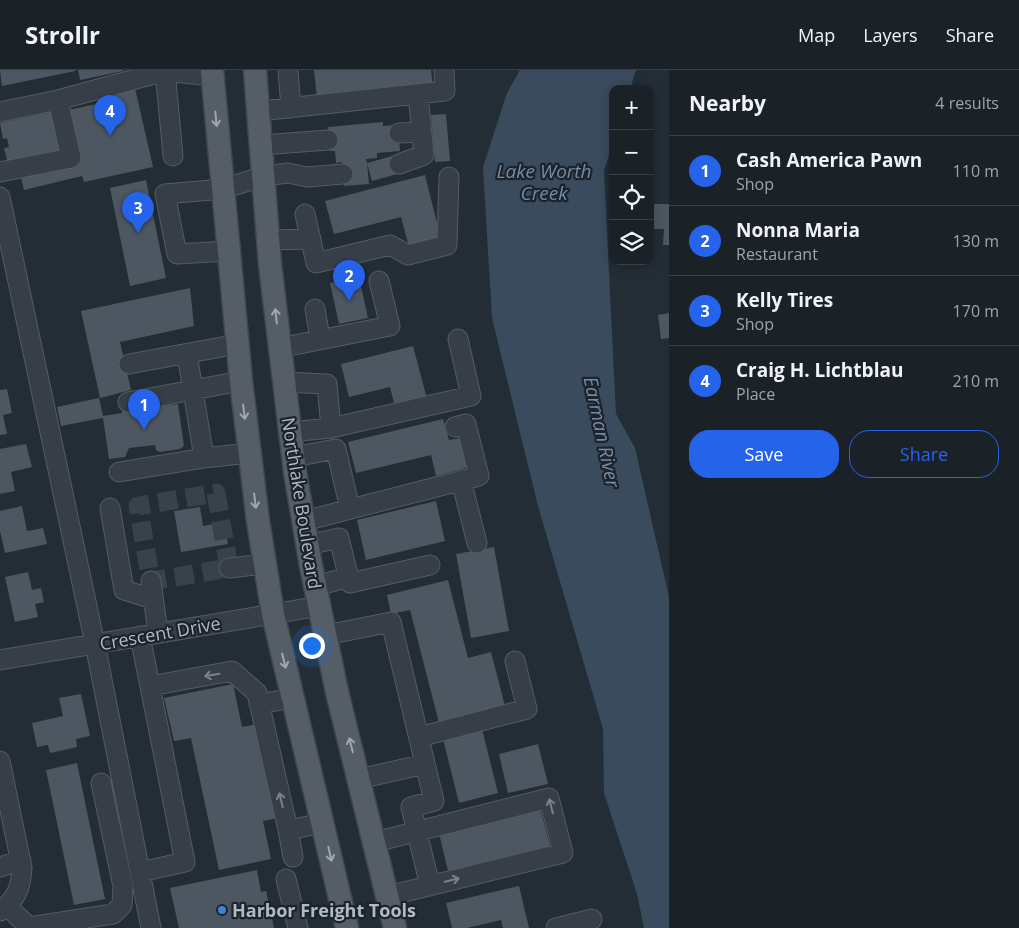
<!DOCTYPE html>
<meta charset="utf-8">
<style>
:root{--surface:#1a2228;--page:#272f34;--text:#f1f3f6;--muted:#9fa4a8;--line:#383f45;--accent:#2563eb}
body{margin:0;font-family:"Open Sans",sans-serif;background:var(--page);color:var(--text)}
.controls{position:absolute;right:15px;top:15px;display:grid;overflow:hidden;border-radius:10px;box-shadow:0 2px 12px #0003}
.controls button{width:45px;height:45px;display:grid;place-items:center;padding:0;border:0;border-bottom:1px solid var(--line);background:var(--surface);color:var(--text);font:25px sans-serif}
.you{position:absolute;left:311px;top:575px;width:18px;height:18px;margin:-12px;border:4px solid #fff;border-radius:50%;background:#1a73e8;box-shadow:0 0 0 8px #1a73e833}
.badge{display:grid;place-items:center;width:32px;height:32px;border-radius:50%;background:var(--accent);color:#fff;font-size:16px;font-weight:700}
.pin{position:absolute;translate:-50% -41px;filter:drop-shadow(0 1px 2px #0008)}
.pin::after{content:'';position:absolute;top:26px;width:18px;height:15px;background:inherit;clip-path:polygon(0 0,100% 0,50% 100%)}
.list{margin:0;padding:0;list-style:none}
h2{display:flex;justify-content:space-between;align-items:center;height:65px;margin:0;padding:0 20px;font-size:21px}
h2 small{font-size:16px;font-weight:400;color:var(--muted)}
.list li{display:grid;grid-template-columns:32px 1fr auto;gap:15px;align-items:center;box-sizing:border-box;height:70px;padding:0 20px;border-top:1px solid var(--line)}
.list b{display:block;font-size:19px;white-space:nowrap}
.list p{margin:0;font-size:16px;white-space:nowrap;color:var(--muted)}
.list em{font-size:16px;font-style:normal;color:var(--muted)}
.actions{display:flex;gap:10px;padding:15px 20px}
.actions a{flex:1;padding:11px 0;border:1px solid var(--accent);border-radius:20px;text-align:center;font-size:18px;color:var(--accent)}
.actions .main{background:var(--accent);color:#fff}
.icon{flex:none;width:28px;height:28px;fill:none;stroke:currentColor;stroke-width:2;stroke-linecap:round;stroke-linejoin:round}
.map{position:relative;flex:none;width:669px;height:858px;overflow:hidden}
header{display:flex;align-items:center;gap:30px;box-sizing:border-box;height:70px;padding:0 25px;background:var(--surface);border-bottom:1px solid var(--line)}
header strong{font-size:24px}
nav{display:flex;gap:28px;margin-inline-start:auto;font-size:18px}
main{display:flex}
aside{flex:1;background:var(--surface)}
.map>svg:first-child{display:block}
.water{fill:#3a4b5e}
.building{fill:#4c5762}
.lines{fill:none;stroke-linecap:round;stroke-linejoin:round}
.minor-tunnel{stroke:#38424b;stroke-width:19;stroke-dasharray:19 9;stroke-linecap:butt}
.minor-casing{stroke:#545c65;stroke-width:21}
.major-casing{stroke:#404750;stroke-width:25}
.minor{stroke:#373e47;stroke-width:19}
.major{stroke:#555d67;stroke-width:22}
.oneway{stroke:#9fa7b1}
.oneway2{stroke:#7a828b}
.shop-dot{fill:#3f7fe0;stroke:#1c232c;stroke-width:2}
.labels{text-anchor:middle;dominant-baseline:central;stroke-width:4.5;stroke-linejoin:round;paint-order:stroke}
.street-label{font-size:18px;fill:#b1b9c3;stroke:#1c232c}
.poi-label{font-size:18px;font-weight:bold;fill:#b1b9c3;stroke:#1c232c;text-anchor:start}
.water-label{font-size:19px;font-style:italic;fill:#758ba4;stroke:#1c232c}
</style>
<header>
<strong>Strollr</strong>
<nav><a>Map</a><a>Layers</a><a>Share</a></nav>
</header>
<main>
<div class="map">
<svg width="669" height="858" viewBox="0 0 669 858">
<rect width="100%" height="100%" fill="#232d36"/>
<!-- water -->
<path class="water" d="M520 0H636L630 19H613V72L604 101 616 344 635 378 669 527V858H644L637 824 604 723 603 659 538 436 492 248 483 97 507 23Z"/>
<!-- building -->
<path class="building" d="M0 0H75V1L2 16Z
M78 0H123V1L80 10Z
M314 0H431L433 16 317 28Z
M135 18 153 97 84 112 82 106 24 120 20 104 79 91 68 40 116 30 115 23Z
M55 41 64 81 8 94 4 78 9 77 7 68 3 69 0 53Z
M446 44 450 91 435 92 431 45Z
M383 52V56L398 55 400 81 377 83V88L366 89 367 93 396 85 401 103 372 111 367 93 369 114 344 116 342 92 336 93 335 81H330L328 57Z
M425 105 441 169 409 177 401 147 334 164 325 131Z
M146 110 166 208 130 216 110 118Z
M654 134H669V175H663L664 159H653Z
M359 207 368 248 339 254 330 213Z
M190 218 194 256 120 272 131 320 100 328 81 241Z
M669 243V268L661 269 658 245Z
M413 276 427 329 395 337 390 317 349 327 341 294Z
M7 319 12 343 3 345 7 364 0 365V320Z
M99 328 103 346 122 343V341L178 334 184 376 180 379 160 382 156 380 155 375 129 378 125 387 109 389 103 348 61 356 57 337Z
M443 349 449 370 461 368 469 397 436 406 431 385 356 403 348 372Z
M26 374 32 397 11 402 15 421 0 424V379Z
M436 431 445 471 366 490 357 450Z
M22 436 27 461 43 458 47 474 5 483 0 461V441Z
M200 437 203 456 224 452 228 474 181 482 174 441Z
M494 477 509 561 471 568 456 484Z
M28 502 32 520 41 518 44 532 35 534 38 547 15 552 5 507Z
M448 510 468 588 491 582 505 636 439 653 410 540 391 544 387 525Z
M233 614 242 657 257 654 277 748 263 751 271 789 219 800 191 668 174 671 164 628Z
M81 624 90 666 76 669 77 677 50 683 48 675 37 677 32 653 63 646 59 628Z
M482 659 498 723 459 733 443 669Z
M538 674 548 714 508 723 499 684Z
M77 693 105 829 74 835 46 700Z
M539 734 550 776 448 801 438 759Z
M257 800 261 822 266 821 274 858H179L170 818Z
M519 816 529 858H503L501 850 467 858H452L446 833Z"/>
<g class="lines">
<!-- minor-tunnel -->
<path class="minor-tunnel" d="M216 423 229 498 151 511 138 436Z"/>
<defs>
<path id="minor" d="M165 0 173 86
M288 0 291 38
M259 41 445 21 444 0
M0 42 58 30 165 1 212 6
M399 63 422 62
M262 75 328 70
M399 94 424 85 418 24
M0 102 71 88 58 30
M0 127 95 574 151 858
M305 144 316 193 390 175 408 185 447 175 449 107
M269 170 311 169
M229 181 177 184 165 124 223 119 264 106 288 103 307 107 343 104
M315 239 320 268
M279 278 390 256 379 211
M187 284 204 388 249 383
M129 294 238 274
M283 312 327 314 331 358 290 362
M128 332 241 311
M331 358 471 326 458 269
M294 387 336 379 350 439
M119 402 204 388
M461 410 477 473
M110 438 124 520 153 529
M304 451 479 406 466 354 455 357
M308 475 339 468 350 513 430 495
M229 498 265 494
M151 511 158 563
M316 516 349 507
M326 565 391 552 434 731 411 737 430 816
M0 590 320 536
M150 616 232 601 257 623 288 760 323 753
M259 634 293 628
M419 667 527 639 515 591
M0 691 22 798C21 818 16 830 0 841
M359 709 425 694
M288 760 293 787
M375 772 549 728 563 783 388 826
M0 797 21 790
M140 802 185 792 140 566
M286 809 298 858
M7 836 29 857 113 844 122 835 123 816 101 713
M556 858 592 849"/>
<path id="major" d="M212 0 241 311 258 451 273 544 347 858
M255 0 270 194 295 402 311 496 337 622 395 858"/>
</defs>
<!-- minor casing -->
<use href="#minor" class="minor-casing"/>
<!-- major casing -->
<use href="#major" class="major-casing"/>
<!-- minor -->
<use href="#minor" class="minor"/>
<!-- major -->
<use href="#major" class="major"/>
</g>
<!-- one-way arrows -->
<defs><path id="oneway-shaft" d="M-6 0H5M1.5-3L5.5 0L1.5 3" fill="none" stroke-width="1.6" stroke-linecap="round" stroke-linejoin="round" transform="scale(1.25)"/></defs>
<g class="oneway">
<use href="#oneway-shaft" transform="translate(216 49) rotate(85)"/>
<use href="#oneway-shaft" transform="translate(276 246) rotate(-96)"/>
<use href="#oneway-shaft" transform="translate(244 342) rotate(83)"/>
<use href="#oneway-shaft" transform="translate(255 431) rotate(83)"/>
<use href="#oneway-shaft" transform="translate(284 591) rotate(76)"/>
<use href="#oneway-shaft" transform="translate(351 675) rotate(-104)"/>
<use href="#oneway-shaft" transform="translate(330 784) rotate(77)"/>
</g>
<g class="oneway2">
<use href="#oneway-shaft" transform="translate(212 605) rotate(170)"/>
<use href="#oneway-shaft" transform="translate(281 730) rotate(-103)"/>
<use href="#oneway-shaft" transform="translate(551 736) rotate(-104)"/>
<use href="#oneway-shaft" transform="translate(452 810) rotate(-14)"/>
</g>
<!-- markers -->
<circle class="shop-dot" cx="222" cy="840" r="5"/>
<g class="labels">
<!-- street labels -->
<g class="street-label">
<text transform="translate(302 433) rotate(81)">Northlake Boulevard</text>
<text transform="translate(160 563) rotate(-10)">Crescent Drive</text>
</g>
<!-- poi labels -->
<g class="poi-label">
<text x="232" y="840">Harbor Freight Tools</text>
</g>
<!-- water labels -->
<g class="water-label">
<text x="544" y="101">Lake Worth<tspan x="544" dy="22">Creek</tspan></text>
<text transform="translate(602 362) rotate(78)">Earman River</text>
</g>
</g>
</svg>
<div class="controls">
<button>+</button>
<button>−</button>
<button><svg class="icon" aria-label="locate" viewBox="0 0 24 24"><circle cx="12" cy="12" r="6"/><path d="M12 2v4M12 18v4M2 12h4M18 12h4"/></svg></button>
<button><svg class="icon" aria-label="layers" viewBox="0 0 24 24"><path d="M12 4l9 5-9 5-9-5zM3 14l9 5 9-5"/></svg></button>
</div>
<div class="you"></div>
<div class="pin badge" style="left:144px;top:360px">1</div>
<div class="pin badge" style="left:349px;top:231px">2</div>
<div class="pin badge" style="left:138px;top:163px">3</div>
<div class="pin badge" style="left:110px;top:66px">4</div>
</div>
<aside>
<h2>Nearby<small>4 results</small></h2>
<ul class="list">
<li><span class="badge">1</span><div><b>Cash America Pawn</b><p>Shop</p></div><em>110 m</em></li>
<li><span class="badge">2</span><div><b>Nonna Maria</b><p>Restaurant</p></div><em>130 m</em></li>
<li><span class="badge">3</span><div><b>Kelly Tires</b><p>Shop</p></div><em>170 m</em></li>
<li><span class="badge">4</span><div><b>Craig H. Lichtblau</b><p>Place</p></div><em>210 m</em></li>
</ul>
<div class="actions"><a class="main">Save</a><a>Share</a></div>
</aside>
</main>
